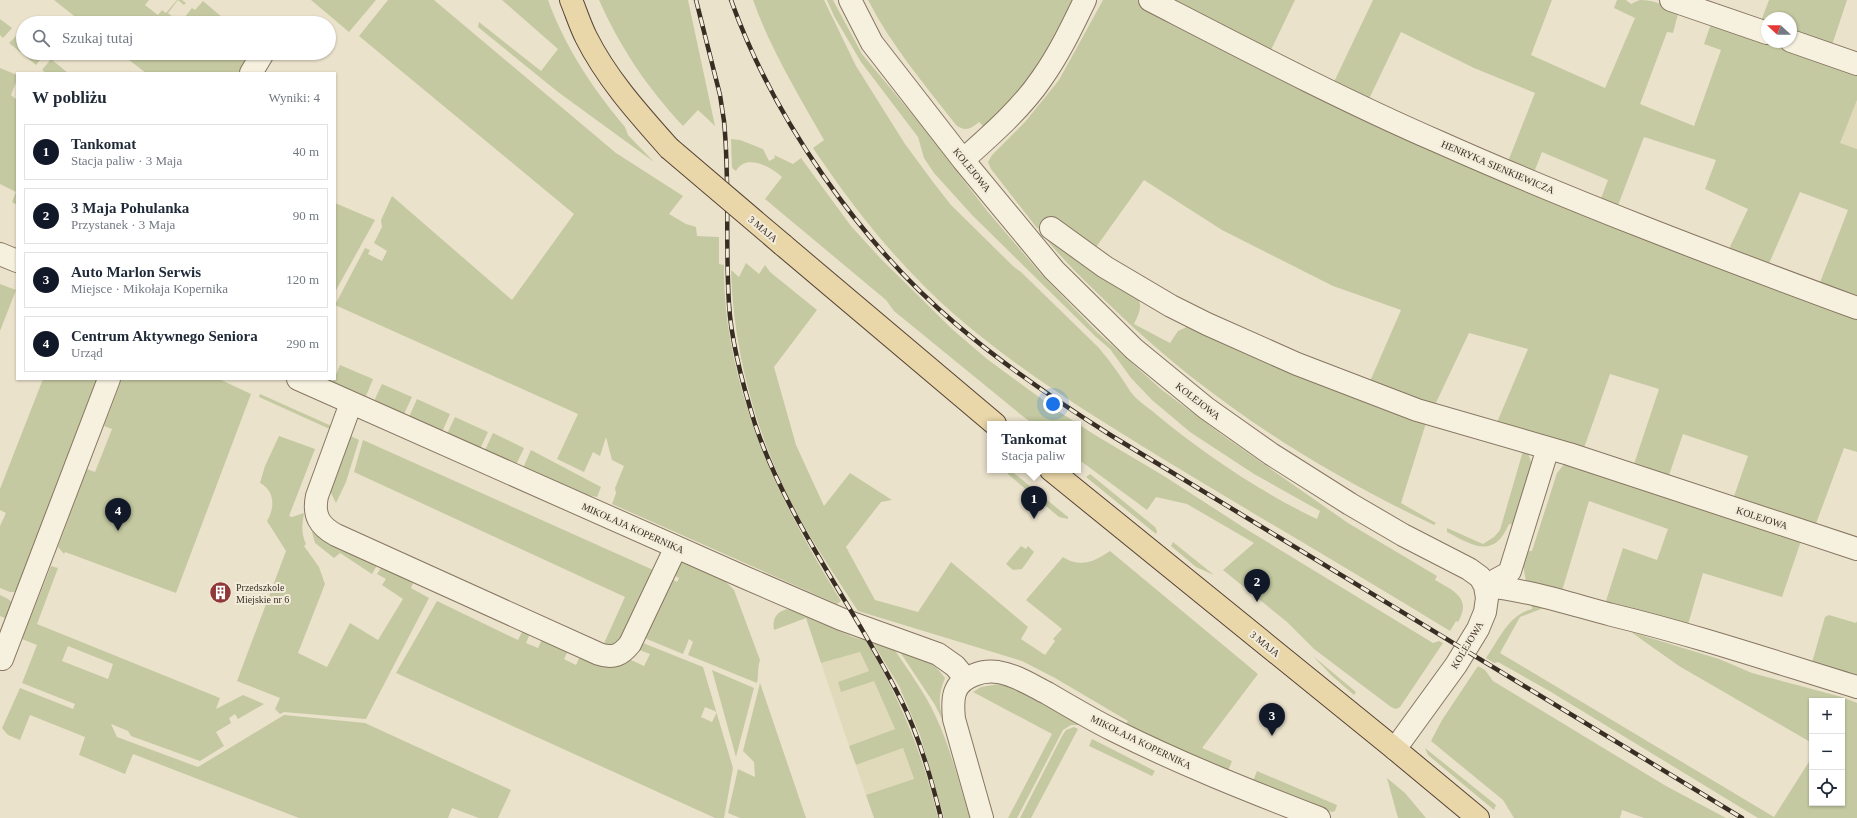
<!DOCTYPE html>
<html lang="pl">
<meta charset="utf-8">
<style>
:root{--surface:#fff;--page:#f6f6f7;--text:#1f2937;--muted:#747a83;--line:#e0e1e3;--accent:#111827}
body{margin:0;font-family:"Times New Roman",serif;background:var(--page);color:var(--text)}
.controls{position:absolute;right:12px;bottom:12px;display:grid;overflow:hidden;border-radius:0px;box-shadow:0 1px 3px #0004}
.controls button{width:36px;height:36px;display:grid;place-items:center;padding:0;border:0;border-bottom:1px solid var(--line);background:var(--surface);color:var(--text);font:20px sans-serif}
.compass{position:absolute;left:1761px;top:12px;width:36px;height:36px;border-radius:50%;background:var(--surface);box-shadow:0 1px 3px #0004;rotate:292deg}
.you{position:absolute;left:1053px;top:404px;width:14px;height:14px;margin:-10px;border:3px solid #fff;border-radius:50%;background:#1a73e8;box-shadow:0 0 0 6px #1a73e833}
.badge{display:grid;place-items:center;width:26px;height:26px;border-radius:50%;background:var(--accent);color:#fff;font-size:13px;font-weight:700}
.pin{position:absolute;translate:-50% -33px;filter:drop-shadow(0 1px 2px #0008)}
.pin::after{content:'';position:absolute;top:21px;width:14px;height:12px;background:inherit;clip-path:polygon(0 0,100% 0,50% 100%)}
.popup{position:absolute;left:987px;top:421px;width:94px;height:52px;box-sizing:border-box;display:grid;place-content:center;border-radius:0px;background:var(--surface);filter:drop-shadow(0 1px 3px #0005);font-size:13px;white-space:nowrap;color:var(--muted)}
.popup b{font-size:15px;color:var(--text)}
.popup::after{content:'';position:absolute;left:50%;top:100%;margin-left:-8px;border:8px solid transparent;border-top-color:var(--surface)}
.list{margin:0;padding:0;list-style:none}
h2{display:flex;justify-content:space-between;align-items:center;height:52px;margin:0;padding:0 16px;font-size:17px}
h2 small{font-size:13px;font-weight:400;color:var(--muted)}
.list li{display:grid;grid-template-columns:26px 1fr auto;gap:12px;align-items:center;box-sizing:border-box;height:56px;margin:0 8px 8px;padding:0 8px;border:1px solid var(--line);border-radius:0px}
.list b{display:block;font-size:15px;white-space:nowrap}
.list p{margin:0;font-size:13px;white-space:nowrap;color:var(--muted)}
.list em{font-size:13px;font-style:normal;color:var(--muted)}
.icon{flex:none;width:22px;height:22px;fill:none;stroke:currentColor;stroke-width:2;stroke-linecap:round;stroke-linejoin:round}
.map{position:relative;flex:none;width:1857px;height:818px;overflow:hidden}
.search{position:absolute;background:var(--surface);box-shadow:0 1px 3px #0004;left:16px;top:16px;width:320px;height:44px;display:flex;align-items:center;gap:10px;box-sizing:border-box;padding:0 14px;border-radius:22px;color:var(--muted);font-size:15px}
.panel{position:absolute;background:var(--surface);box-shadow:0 1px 3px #0004;left:16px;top:72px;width:320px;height:308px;border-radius:0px}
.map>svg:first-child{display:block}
.farmland{fill:#e0daba}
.green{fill:#c4c9a1;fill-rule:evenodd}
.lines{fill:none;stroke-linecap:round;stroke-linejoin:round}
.minor-casing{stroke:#877661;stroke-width:24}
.major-casing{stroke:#564435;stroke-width:24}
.minor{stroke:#f6f0df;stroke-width:22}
.major{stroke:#e9d6a9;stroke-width:22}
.rail-casing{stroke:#392e23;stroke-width:4.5}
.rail{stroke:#f3ecdb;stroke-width:3;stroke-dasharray:9;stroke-linecap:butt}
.major-bridge-casing{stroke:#564435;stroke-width:24;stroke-linecap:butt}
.major-bridge{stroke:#e9d6a9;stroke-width:22}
.labels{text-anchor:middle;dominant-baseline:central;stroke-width:4;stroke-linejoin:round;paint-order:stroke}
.street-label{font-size:10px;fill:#392e23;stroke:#f3ecdb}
.poi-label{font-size:10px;fill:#392e23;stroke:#f3ecdb;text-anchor:start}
</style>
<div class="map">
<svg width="1857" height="818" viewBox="0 0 1857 818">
<rect width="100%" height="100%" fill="#ebe2cc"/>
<!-- farmland -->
<path class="farmland" d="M1857 100V149L1839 143Z
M860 652 869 671 838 682 841 691 874 680 895 729 849 746 821 663Z
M903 748 914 780 866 795 856 765Z"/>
<!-- green -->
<path class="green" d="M54 0H149L145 5 158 15 162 10 166 13 177 0H182L186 3 184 5 178 0 168 13 180 23 192 8 195 10 203 1 229 23H83Z
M311 0H376L349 32Z
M388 0H434L616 153 683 196 669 214 686 224 696 227 697 236 719 237V264L724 265C724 286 725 306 728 326 743 426 788 516 841 601L837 604 612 504 616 493 615 488 624 466 612 460 606 437 600 456 593 452 584 472 557 459 578 414 335 305 365 248 370 250 368 254 382 261 387 251 374 243 382 227 381 220 392 196 512 300 574 214 359 36Z
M502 0H548C565 47 593 89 625 127L628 135 654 162 558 92 478 27 479 22 541 71 558 49Z
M599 0H688L715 126 698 110 683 126C647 87 621 49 599 0Z
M753 0H824L856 66 905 144 933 182 951 205 1014 267 1021 272 1098 347C1110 361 1120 375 1130 391 1136 400 1149 408 1157 415 1204 454 1262 493 1317 519L1320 511 1254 474 1190 432 1152 400 1131 378 1110 349 1096 337 972 215 934 173 924 158 918 137 861 62 834 16 827 0H833L862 54 917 120 988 212 1041 274 1097 332 1162 390 1225 437 1348 523 1437 576 1435 580C1454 591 1472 598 1458 622L1456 621 1450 631C1360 576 1269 523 1178 468 1101 421 1023 374 955 315 899 266 854 209 813 148L824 140C798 94 771 50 753 0Z
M868 0H1073C1059 28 1045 57 1026 82 1013 99 999 113 984 127L979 122C971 129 965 132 956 125 925 85 891 45 868 0Z
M1103 0H1137L1207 36 1857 315V452L1844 448 1814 529 1732 502 1748 456 1683 434 1667 481 1632 470 1659 389 1610 374 1584 448 1495 427 1528 349 1469 333 1433 409 1368 386 1401 310 1333 286 1222 230 1144 180 1094 250 1052 222 1040 229 1037 228 991 169 988 162 992 155 1025 122 1059 80Z
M1159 0H1295L1270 52Z
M1373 0H1552L1531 55 1605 88 1635 18 1614 8 1617 0H1626L1631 4C1634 3 1636 1 1640 0 1655 0 1667 6 1678 14L1673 33 1667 32 1640 104 1694 126 1721 50 1704 44 1712 21 1767 42H1777L1857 70V100L1840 143 1857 149V303L1819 285 1848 210 1800 192 1768 266 1728 251 1748 209 1705 189 1716 160 1644 137 1617 208 1600 201 1608 180 1542 152 1533 175 1507 164 1535 93 1474 68 1401 32 1368 101 1333 84Z
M1769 0H1847L1832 45 1791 31V18H1767V23L1761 21Z
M0 19 12 28 3 38 0 35Z
M19 33 23 37V53L45 54 36 65 9 43Z
M120 53H246L245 60 238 73H146Z
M51 59 68 73H46L42 70Z
M0 68 17 75V80L11 95 17 100V205L12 202 16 192 0 184Z
M731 139 740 140 763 149 769 161 775 158 774 155 793 164 801 158 851 226 881 259 952 329 987 359 1058 411 1095 435 1164 476 1246 529 1433 643 1439 641 1443 643 1400 707 1396 709 1391 707 1314 649 1287 622 1223 570 1254 543 1187 504 1156 497 1147 510 1078 459V424H1033L1020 414 894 311 886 300 765 199 782 177C771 167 746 153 736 171L732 168Z
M335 203 375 220 335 292Z
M1048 232 1137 296C1143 307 1139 314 1134 324L1170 343 1178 331 1189 326 1527 451 1532 464 1514 525 1509 524C1494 560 1472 545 1447 532V528L1483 544 1494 537 1500 530 1523 451 1426 423 1401 503 1436 523 1434 525C1318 470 1211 402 1118 313 1092 288 1065 263 1043 235Z
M746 263 759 274 765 265 770 272 817 310 774 367 796 445 824 506 850 473 892 500 881 502 846 547 875 600 918 612 951 562 1028 627 1021 639 1045 655 1055 641 1053 639 1062 629 1026 600 1063 557C1080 568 1094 562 1110 551L1258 674 1202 748 1232 761 1228 771 1125 725 1128 721 1055 678 1022 661 858 611C836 577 812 542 793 506 756 434 733 351 731 270L739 277Z
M0 284 16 290 0 331Z
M340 365 373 379 366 396 333 382Z
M43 379H100L19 592H10L0 588V526L6 513 0 510V489Z
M122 379H219L251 394 176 593 65 552 64 554 58 547 87 469 95 472 112 429 104 426Z
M382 384 412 397 404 414 374 401Z
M260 394 336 428 334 431 259 397Z
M417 399 450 414 442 432 409 417Z
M455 417 488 432 480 449 447 434Z
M345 433 359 440 346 482 336 503 328 487Z
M493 433 524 448 516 465 485 450Z
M279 436 315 449 289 516 292 517 304 513C302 526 301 533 306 544L304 546 319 567 325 584 298 653 327 667 350 623 378 640 403 599 382 585 386 579 377 574 385 562 416 576 411 588 429 598 366 719 284 712 280 714 275 709 280 698 237 681 286 551 267 521C275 508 275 491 260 483L265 466Z
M363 440 660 573 620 647 601 650 625 597 354 472Z
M531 450 601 487 597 497 587 495 523 468Z
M1565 463 1801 541 1782 597 1703 573 1687 628 1605 604 1623 548 1657 560 1668 529 1589 501 1562 591 1526 582 1523 565 1528 551H1532L1557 473Z
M1005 470H1010L1068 517V519L1059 517 1009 475Z
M1090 474 1155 527 1157 531 1156 534 1086 477Z
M311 528 380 560 372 574 340 553 334 558 315 543Z
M1173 542 1214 575 1196 567 1171 546Z
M1021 546 1026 549 1028 546 1034 552 1022 569 1013 570 1006 564Z
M678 559 725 581 734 590 760 660C757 670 759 674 757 683L688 655 693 642 689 639 683 654 642 637 669 577 677 582 679 578 671 574Z
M51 566 58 568 37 624 220 698 216 709 243 695 264 704 238 719 235 714 229 718 231 723 216 732 224 746 200 761 131 736 128 731 111 724 117 737 198 767 284 715 365 723 511 790 498 818H479L452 808 448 818H299L133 754 125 774 79 755 85 737 30 715 20 740 8 735 2 728 20 688 73 709 75 704 22 683 37 645 22 639ZM68 646 113 664 108 679 62 661Z
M0 595 8 599 14 604 7 619 0 616Z
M437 601 518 640 525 626 532 629 526 643 538 648 544 635 570 647 564 659 576 665 582 652 629 659 644 666 650 654 634 648 638 641 703 667 733 768 724 818H715L396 673ZM705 707 717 712 712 722 701 717Z
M1531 602 1549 606 1520 617 1500 653 1774 817 1812 757V803H1842V701H1812V743L1679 666 1631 632 1719 659 1752 673 1842 697 1857 703V818H1758L1551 692 1498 662 1494 663 1486 658C1499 640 1508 615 1532 609Z
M789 609 853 637 860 639 858 635H863C898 695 922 750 938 818H874L866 795 914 779 903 748 856 765 849 746 895 729 874 681 841 692 838 682 869 671 860 652 821 663 806 618 774 630C772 619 776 611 789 609Z
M1829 615 1856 623 1857 621V680L1811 666 1825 617Z
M873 643 891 648 896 652C910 673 925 693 935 715 951 748 959 784 970 818H944L920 735 899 686Z
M900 652C917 650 936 665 945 678 938 695 938 707 945 725L935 705Z
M1313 656 1356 692 1354 695 1331 675Z
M1478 666 1485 670 1493 681 1666 786 1726 818H1644L1622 810 1620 818H1514L1503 800 1431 741 1442 720Z
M712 670 754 688 736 757Z
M760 683 806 818H740L728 813 738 769 755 777 754 762 743 751Z
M999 684 1019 689 1081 725H1071L1063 730 1017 818H1008L1052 734 973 692 981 687Z
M1074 727 1078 729 1031 818H1020L1062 736 1066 730Z
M1092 739 1155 771 1152 776 1089 746Z
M1425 748 1496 805 1494 810 1428 755Z
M1257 771 1337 805 1335 811 1332 812 1255 783 1253 781Z
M1387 778 1405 793 1426 818H1398Z"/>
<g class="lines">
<defs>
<path id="minor" d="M850 0 872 43 963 160 1054 270 1134 349 1206 408 1271 454 1350 504 1403 535 1469 569 1480 577 1485 586 1487 598 1485 612 1478 629 1456 665 1395 749
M1150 0C1245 49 1340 99 1439 142 1576 203 1716 256 1857 308
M1671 0 1767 33
M1791 41 1857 64
M251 73 263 53
M963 160C990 136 1022 108 1042 78 1059 54 1072 27 1085 0
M1051 228 1105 267 1171 306 1207 324 1297 364 1417 410 1569 454 1857 549
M0 254 17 261
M298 379 746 578 841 619 938 654 955 666 965 678
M351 403 317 496C313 515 319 526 336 535L599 654C613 659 621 655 630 644L676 547
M1485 586C1529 590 1570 604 1612 615 1695 635 1775 662 1857 687
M1485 586 1507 574 1510 571 1548 448
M0 658 2 659 109 379
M982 818 954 719C952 699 952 683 974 675 981 672 990 671 998 672 1016 675 1031 685 1047 693 1069 706 1091 719 1113 730 1181 764 1249 791 1319 818"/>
<path id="major" d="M571 0C576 12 580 25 586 37 607 79 638 113 669 148
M783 245 995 424
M1051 470 1395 749 1478 818"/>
</defs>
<!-- minor casing -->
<use href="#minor" class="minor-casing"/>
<!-- major casing -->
<use href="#major" class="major-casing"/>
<!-- minor -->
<use href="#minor" class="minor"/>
<!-- major -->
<use href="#major" class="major"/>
<defs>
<path id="rail" d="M696 0 720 95 724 121C730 181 725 243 729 304 731 341 744 389 755 424 788 523 854 606 900 698 919 735 931 777 941 818
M731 0C773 118 861 244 957 325 1005 366 1058 402 1112 436L1742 818"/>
</defs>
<!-- rail casing -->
<use href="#rail" class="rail-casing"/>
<!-- rail -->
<use href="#rail" class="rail"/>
<defs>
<path id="major-bridge" d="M669 148 783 245"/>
</defs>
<!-- major-bridge casing -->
<use href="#major-bridge" class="major-bridge-casing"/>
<!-- major-bridge -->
<use href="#major-bridge" class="major-bridge"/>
</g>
<!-- icons -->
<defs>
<symbol id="building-disc" viewBox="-11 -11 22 22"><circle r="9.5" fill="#903738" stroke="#f3ecdb"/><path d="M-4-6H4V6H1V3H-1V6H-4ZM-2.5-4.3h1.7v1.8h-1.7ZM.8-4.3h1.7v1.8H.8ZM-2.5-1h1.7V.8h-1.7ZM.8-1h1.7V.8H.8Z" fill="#fff"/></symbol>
</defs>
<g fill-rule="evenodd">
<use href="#building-disc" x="208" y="580" width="25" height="25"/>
</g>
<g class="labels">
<!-- street labels -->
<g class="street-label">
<text transform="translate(1498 167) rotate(23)">HENRYKA SIENKIEWICZA</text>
<text transform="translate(972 170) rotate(51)">KOLEJOWA</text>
<text transform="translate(763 229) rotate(40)">3 MAJA</text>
<text transform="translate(1198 401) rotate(38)">KOLEJOWA</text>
<text transform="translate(1762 518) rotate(18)">KOLEJOWA</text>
<text transform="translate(633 528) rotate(24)">MIKOŁAJA KOPERNIKA</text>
<text transform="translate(1265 644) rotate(39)">3 MAJA</text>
<text transform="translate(1467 645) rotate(-59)">KOLEJOWA</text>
<text transform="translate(1141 742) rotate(26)">MIKOŁAJA KOPERNIKA</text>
</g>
<!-- poi labels -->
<g class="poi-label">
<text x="236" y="587">Przedszkole<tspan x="236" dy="12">Miejskie nr 6</tspan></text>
</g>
</g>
</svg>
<div class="controls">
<button>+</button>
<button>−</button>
<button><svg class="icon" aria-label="locate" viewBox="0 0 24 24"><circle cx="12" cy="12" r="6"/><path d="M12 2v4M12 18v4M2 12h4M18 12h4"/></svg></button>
</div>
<svg class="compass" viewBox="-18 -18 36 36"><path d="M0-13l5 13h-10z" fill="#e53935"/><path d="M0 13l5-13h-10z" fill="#747a83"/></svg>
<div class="you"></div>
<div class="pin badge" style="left:1034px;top:519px">1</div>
<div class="popup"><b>Tankomat</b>Stacja paliw</div>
<div class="pin badge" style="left:1257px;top:602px">2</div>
<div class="pin badge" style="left:1272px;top:736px">3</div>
<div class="pin badge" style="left:118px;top:531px">4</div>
<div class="search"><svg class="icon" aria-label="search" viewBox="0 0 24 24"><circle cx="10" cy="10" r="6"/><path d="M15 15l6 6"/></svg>Szukaj tutaj</div>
<section class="panel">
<h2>W pobliżu<small>Wyniki: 4</small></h2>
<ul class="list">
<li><span class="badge">1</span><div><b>Tankomat</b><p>Stacja paliw · 3 Maja</p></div><em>40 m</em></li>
<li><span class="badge">2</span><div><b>3 Maja Pohulanka</b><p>Przystanek · 3 Maja</p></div><em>90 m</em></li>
<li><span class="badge">3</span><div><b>Auto Marlon Serwis</b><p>Miejsce · Mikołaja Kopernika</p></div><em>120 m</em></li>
<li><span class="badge">4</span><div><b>Centrum Aktywnego Seniora</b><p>Urząd</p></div><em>290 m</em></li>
</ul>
</section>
</div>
